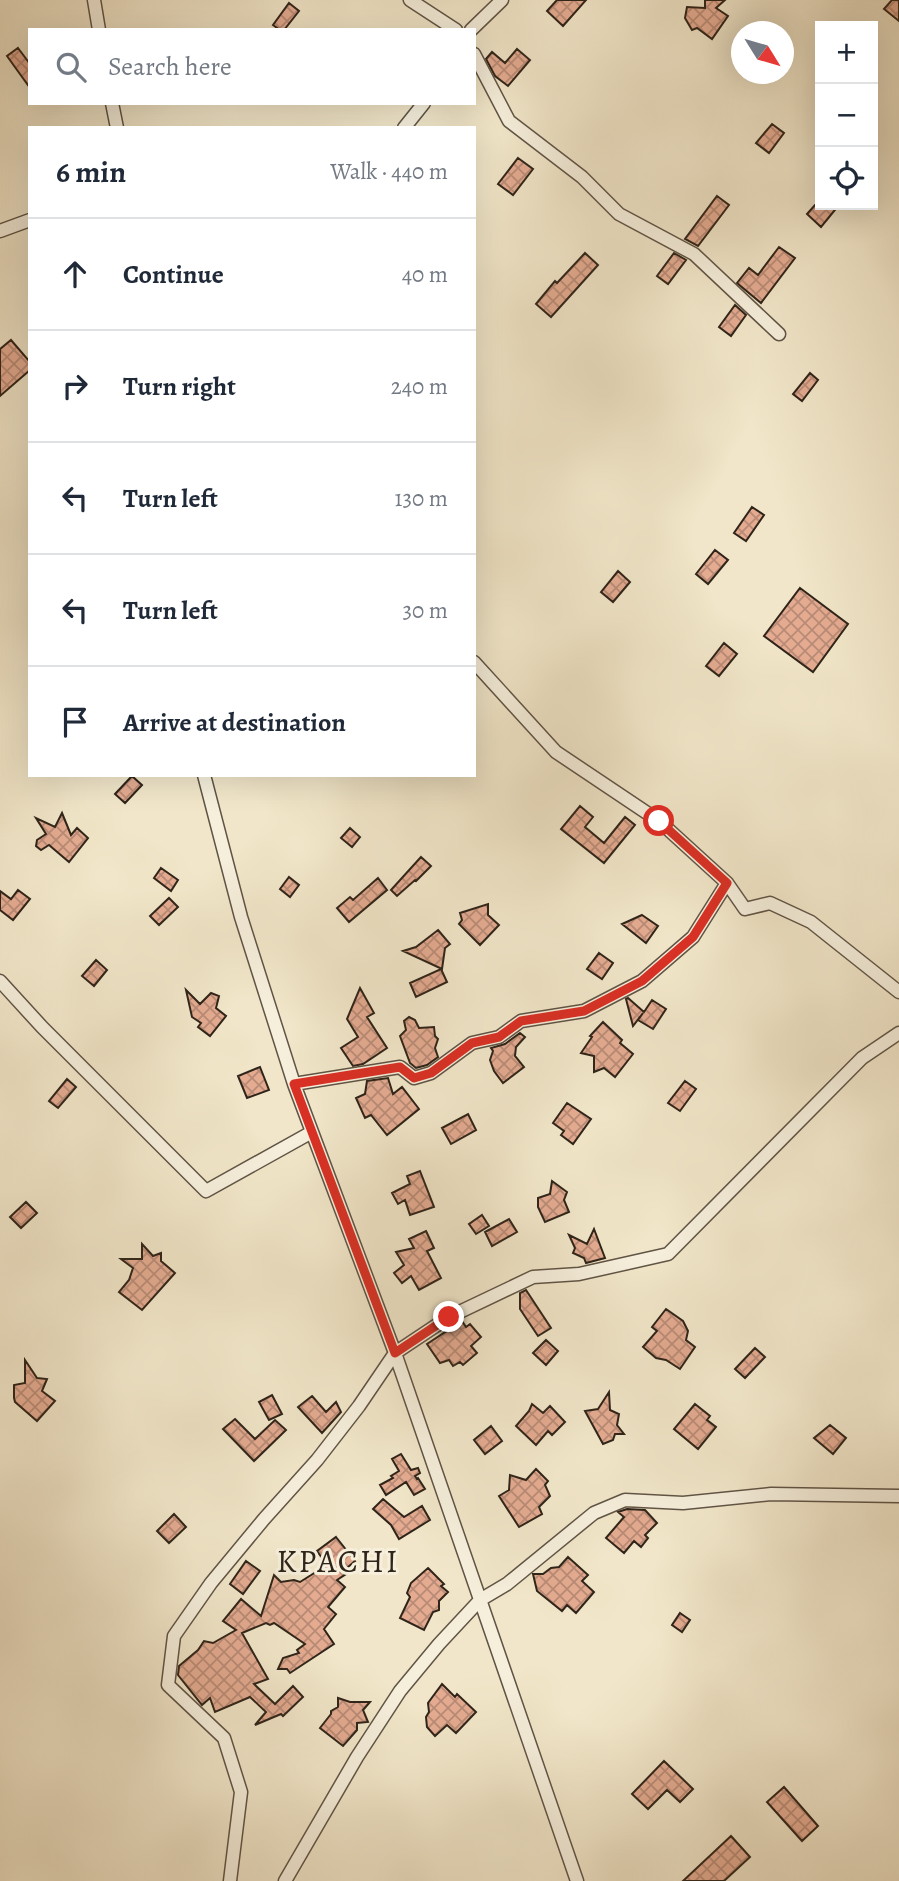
<!DOCTYPE html>
<meta charset="utf-8">
<style>
:root{--surface:#fff;--page:#f2f2f3;--text:#1f2937;--muted:#747a83;--line:#e0e1e3}
body{margin:0;font-family:Alegreya,serif;background:var(--page);color:var(--text)}
.controls{position:absolute;right:21px;top:21px;display:grid;overflow:hidden;border-radius:0px;box-shadow:0 7px 28px #0002}
.controls button{width:63px;height:63px;display:grid;place-items:center;padding:0;border:0;border-bottom:2px solid var(--line);background:var(--surface);color:var(--text);font:35px sans-serif}
.compass{position:absolute;left:731px;top:21px;width:63px;height:63px;border-radius:50%;background:var(--surface);box-shadow:0 7px 28px #0002;rotate:127deg}
.stop{position:absolute;width:21px;height:21px;margin:-16px;border:5px solid #d93025;border-radius:50%;background:#fff}
.stop.end{background:#d93025;border-color:#fff;box-shadow:0 2px 7px #0008}
.list{margin:0;padding:0;list-style:none}
h2{display:flex;justify-content:space-between;align-items:center;height:91px;margin:0;padding:0 28px;font-size:30px}
h2 small{font-size:23px;font-weight:400;color:var(--muted)}
.list li{display:grid;grid-template-columns:46px 1fr auto;gap:21px;align-items:center;box-sizing:border-box;height:112px;padding:0 28px;border-top:2px solid var(--line)}
.list b{display:block;font-size:26px;white-space:nowrap}
.list em{font-size:23px;font-style:normal;color:var(--muted)}
.icon{flex:none;width:38px;height:38px;fill:none;stroke:currentColor;stroke-width:2;stroke-linecap:round;stroke-linejoin:round}
.map{position:relative;flex:none;width:899px;height:1881px;overflow:hidden}
.search{position:absolute;background:var(--surface);box-shadow:0 7px 28px #0002;left:28px;top:28px;width:448px;height:77px;display:flex;align-items:center;gap:18px;box-sizing:border-box;padding:0 24px;border-radius:0px;color:var(--muted);font-size:26px}
.panel{position:absolute;background:var(--surface);box-shadow:0 7px 28px #0002;left:28px;top:126px;width:448px;height:651px;border-radius:0px}
.map>svg:first-child{display:block}
.building{fill:url(#building-cross-hatch);stroke:#2f2419;stroke-width:2}
.lines{fill:none;stroke-linecap:round;stroke-linejoin:round}
.minor-casing{stroke:#605445;stroke-width:15}
.minor{stroke:#f6efdc;stroke-width:12}
.route{stroke:#d93025;stroke-width:9}
.labels{text-anchor:middle;dominant-baseline:central;stroke-width:6;stroke-linejoin:round;paint-order:stroke}
.quarter-label{font-size:32px;letter-spacing:2px;fill:#2f2419;stroke:#f6efdc}
</style>
<div class="map">
<svg width="899" height="1881" viewBox="0 0 899 1881">
<defs>
<pattern id="building-cross-hatch" width="8" height="8" patternUnits="userSpaceOnUse" patternTransform="scale(1.75)"><rect width="8" height="8" fill="#e4ab91"/><path d="M0 0l8 8M0 8l8-8" fill="none" stroke="#b98b76"/></pattern>
</defs>
<rect width="100%" height="100%" fill="#f1e6c9"/>
<filter id="stains"><feTurbulence type="fractalNoise" baseFrequency=".00286" numOctaves="4"/><feColorMatrix values="0 0 0 0 .2 0 0 0 0 .09 0 0 0 0 .02 0 0 0 .5 -.17"/></filter>
<radialGradient id="worn" r=".72"><stop offset=".6" stop-color="#630" stop-opacity="0"/><stop offset="1" stop-color="#630" stop-opacity=".3"/></radialGradient>
<!-- building -->
<path class="building" d="M557 0H586L563 26 547 11Z
M705 0H725L716 8 728 16 712 39 697 28 692 30 685 18 687 7 705 8Z
M892 0H899V21L884 9Z
M289 3 299 11 284 30H280L273 25Z
M18 48 30 64V88L7 56Z
M517 49 530 60 508 86 495 76 486 59 492 52 505 63Z
M772 124 784 133 769 153 756 143Z
M518 158 533 169 513 195 498 184Z
M717 196 729 205 698 246 685 239Z
M815 205H839L821 227 807 214Z
M779 247 795 258 761 303 737 283 749 268 758 275Z
M585 253 598 265 551 317 536 304 555 281 557 283Z
M674 253 686 260 668 284 657 276Z
M735 305 746 315 731 336 719 327Z
M11 340 30 362V370L0 396V349Z
M810 373 818 380 802 401 793 394Z
M752 507 764 515 746 541 734 533Z
M715 550 728 560 708 584 696 574Z
M618 571 630 582 613 602 601 592Z
M800 588 848 624 813 672 764 636Z
M724 643 737 654 719 676 706 666Z
M132 776 142 785 125 803 115 794Z
M580 806 593 817 585 827 604 843 625 817 635 825 604 863 561 829Z
M62 813 71 835 77 828 88 838 69 862 49 845 41 850 36 846 37 840 46 834 36 818 55 827Z
M350 828 360 837 352 847 341 838Z
M421 857 431 866 416 881 415 880 397 896 391 890Z
M161 868 178 880 171 891 154 878Z
M289 877 299 885 290 897 280 889Z
M378 878 387 890 349 922 337 908 350 897 353 900Z
M18 890 30 899 13 920 0 910V891L11 899Z
M169 898 178 907 159 925 150 916Z
M488 904V915L499 925 480 945 459 924 462 920 460 913Z
M642 915 658 926 646 943 622 924Z
M438 930 450 944 445 948 442 969 403 951 416 947Z
M599 953 613 963 602 979 587 969Z
M96 960 107 970 94 986 82 976Z
M441 969 447 982 416 997 410 983Z
M360 988 374 1013 367 1017 387 1048 363 1064 353 1066 341 1048 358 1037 347 1019Z
M186 990 200 1004 211 993 219 996 216 1008 226 1016 210 1036 198 1027 201 1023 192 1017Z
M628 998 644 1012 652 1000 666 1009 653 1029 638 1020 643 1013 633 1026 626 999Z
M409 1017 415 1020 419 1028 434 1027 435 1036 438 1039 435 1048 438 1057 427 1065 416 1068 410 1063 400 1036 406 1030 404 1021Z
M603 1022 622 1040 620 1043 633 1054 615 1077 604 1068 594 1072V1056L581 1053 592 1037 590 1036Z
M520 1033 525 1037 516 1047 515 1056 524 1067 503 1083 494 1071 490 1060 493 1051 491 1048 505 1044Z
M260 1067 269 1090 247 1098 238 1076Z
M388 1078 393 1094 402 1087 419 1109 387 1135 371 1115 365 1118 356 1098 365 1094 367 1081Z
M67 1079 76 1087 58 1108 49 1101Z
M685 1081 696 1089 680 1111 668 1103Z
M567 1103 591 1119 573 1144 561 1135 564 1131 553 1123Z
M468 1114 476 1130 451 1144 442 1128Z
M420 1171 434 1207 410 1215 405 1200 398 1204 392 1193 410 1184 407 1176Z
M552 1181 567 1192 564 1200 569 1212 545 1222 538 1207V1198L550 1194Z
M26 1202 37 1213 21 1228 10 1217Z
M482 1215 489 1226 476 1234 469 1224Z
M509 1219 517 1232 492 1246 485 1232Z
M594 1229 605 1258 586 1263 584 1258 573 1253 575 1248 569 1235 587 1244Z
M426 1231 434 1248 427 1251 441 1278 419 1290 411 1276 402 1283 394 1273 404 1265 396 1252 414 1248 409 1239Z
M142 1244 153 1256 161 1253V1261L175 1273 142 1310 119 1292 129 1280 133 1268 121 1259H142Z
M526 1290 551 1328 538 1336 520 1309V1293Z
M666 1309 683 1321 688 1331 686 1340 695 1347 680 1369 666 1360 656 1358 643 1347 657 1331 652 1327Z
M462 1321 466 1327 470 1324 481 1337 471 1346 477 1353 463 1365 460 1362 453 1366 449 1360 440 1363 427 1344Z
M546 1340 558 1351 546 1365 533 1353Z
M755 1348 765 1357 745 1378 735 1369Z
M25 1360 37 1378 47 1379 42 1391 55 1401 37 1421 15 1402 14 1398V1385L25 1383Z
M609 1392 610 1410 619 1414 617 1425 624 1434H615L613 1440 603 1444 585 1411 598 1409Z
M272 1395 282 1414 269 1420 259 1402Z
M312 1396 326 1412 336 1402 341 1412 322 1433 298 1407Z
M532 1404 543 1413 550 1406 565 1422 552 1435 548 1431 536 1445 516 1426 529 1411Z
M695 1404 710 1416 707 1420 716 1427 698 1449 674 1429Z
M235 1419 255 1439 275 1420 286 1430 254 1461 223 1429Z
M830 1425 846 1438 833 1454 814 1438Z
M491 1426 502 1441 485 1454 474 1440Z
M401 1454 411 1470 418 1468 420 1473 415 1476 417 1479 418 1478 425 1489 414 1495 406 1482 386 1495 380 1485 393 1478 391 1476 399 1471 392 1459Z
M536 1469 548 1481 545 1485 550 1496 539 1507 542 1514 519 1527 499 1496 509 1490 510 1475 526 1480Z
M383 1499 404 1517 422 1506 430 1520 399 1539 391 1525 373 1509Z
M627 1509 645 1510 657 1523 645 1535 648 1538 641 1547 634 1541 624 1553 606 1538 624 1517 618 1512Z
M174 1514 186 1527 169 1543 157 1531Z
M336 1537 355 1561 348 1567 346 1574 337 1580 345 1587 328 1607 336 1614 324 1629 334 1644 290 1673 287 1669H278L283 1658 299 1653 297 1650 305 1644 274 1623 270 1625 266 1623 242 1633 268 1679 254 1684 275 1704 293 1686 303 1697 283 1716 281 1714 255 1725 266 1712 250 1697 215 1712 210 1698 202 1705 178 1675 179 1666 198 1650 204 1641 213 1643 236 1630 223 1621 241 1599 261 1616 274 1575 281 1582 294 1580 300 1582 327 1565 317 1551Z
M568 1557 588 1575 582 1581 594 1592 576 1613 567 1605 562 1611 537 1591 533 1574H543L551 1568 559 1567Z
M246 1561 260 1571 243 1594 230 1584Z
M428 1568 444 1584 441 1586 448 1592 439 1601V1610L433 1612 424 1630 400 1618 410 1597 407 1593 411 1583Z
M680 1613 690 1620 682 1632 672 1625Z
M442 1684 455 1697 457 1694 476 1712 456 1733 447 1725 435 1736 427 1727 426 1717 429 1712 428 1703Z
M338 1698 350 1702H370L363 1710 368 1722 357 1723V1730L343 1746 320 1728 331 1714V1711L338 1707Z
M664 1761 693 1789 680 1802 667 1790 648 1809 632 1794Z
M784 1787 818 1826 802 1841 767 1802Z
M731 1836 750 1857 724 1881H683Z"/>
<g class="lines">
<defs>
<path id="minor" d="M94 0 99 30
M410 0 456 30
M471 30 502 0
M474 54 509 121 582 177 619 214 694 254 779 334
M112 103 117 128
M404 128 424 103
M0 231 30 220
M474 662 556 752 659 821 727 883 745 909 770 903 811 922 899 992
M204 775 241 917 294 1084 395 1353 577 1881
M0 981 42 1027 206 1191 312 1132
M294 1084 400 1067 414 1078 431 1073 472 1043 499 1037 521 1021 584 1011 642 981 693 937 727 883
M230 1881 241 1792 224 1738 168 1685 174 1636 211 1583 264 1519 317 1460 359 1406 395 1353 449 1317 533 1277 579 1274 668 1254 862 1058 899 1033
M285 1881 357 1757 400 1691 439 1644 480 1600 507 1584 594 1513 625 1500 683 1503 771 1494 899 1496"/>
</defs>
<!-- minor casing -->
<use href="#minor" class="minor-casing"/>
<!-- minor -->
<use href="#minor" class="minor"/>
</g>
<g class="lines">
<!-- route -->
<path class="route" d="M449 1317 395 1353 294 1084 400 1067 414 1078 431 1073 472 1043 499 1037 521 1021 584 1011 642 981 693 937 727 883 659 821"/>
</g>
<g class="labels">
<!-- quarter labels -->
<g class="quarter-label">
<text x="338" y="1561">KPACHI</text>
</g>
</g>
<rect width="100%" height="100%" filter="url(#stains)"/>
<rect width="100%" height="100%" fill="url(#worn)"/>
</svg>
<div class="controls">
<button>+</button>
<button>−</button>
<button><svg class="icon" aria-label="locate" viewBox="0 0 24 24"><circle cx="12" cy="12" r="6"/><path d="M12 2v4M12 18v4M2 12h4M18 12h4"/></svg></button>
</div>
<svg class="compass" viewBox="-18 -18 36 36"><path d="M0-13l5 13h-10z" fill="#e53935"/><path d="M0 13l5-13h-10z" fill="#747a83"/></svg>
<div class="stop" style="left:659px;top:821px"></div>
<div class="stop end" style="left:449px;top:1317px"></div>
<div class="search"><svg class="icon" aria-label="search" viewBox="0 0 24 24"><circle cx="10" cy="10" r="6"/><path d="M15 15l6 6"/></svg>Search here</div>
<section class="panel">
<h2>6 min<small>Walk · 440 m</small></h2>
<ul class="list">
<li><svg class="icon" aria-label="ahead" viewBox="0 0 24 24"><path d="M12 20V5M6 11l6-6 6 6"/></svg><div><b>Continue</b></div><em>40 m</em></li>
<li><svg class="icon" aria-label="right" viewBox="0 0 24 24"><path d="M7 20v-9h11M14 6l5 5-5 5"/></svg><div><b>Turn right</b></div><em>240 m</em></li>
<li><svg class="icon" aria-label="left" viewBox="0 0 24 24"><path d="M17 20v-9H6M10 6l-5 5 5 5"/></svg><div><b>Turn left</b></div><em>130 m</em></li>
<li><svg class="icon" aria-label="left" viewBox="0 0 24 24"><path d="M17 20v-9H6M10 6l-5 5 5 5"/></svg><div><b>Turn left</b></div><em>30 m</em></li>
<li><svg class="icon" aria-label="arrive" viewBox="0 0 24 24"><path d="M6 21V4h12l-3 4 3 4H6"/></svg><div><b>Arrive at destination</b></div></li>
</ul>
</section>
</div>
